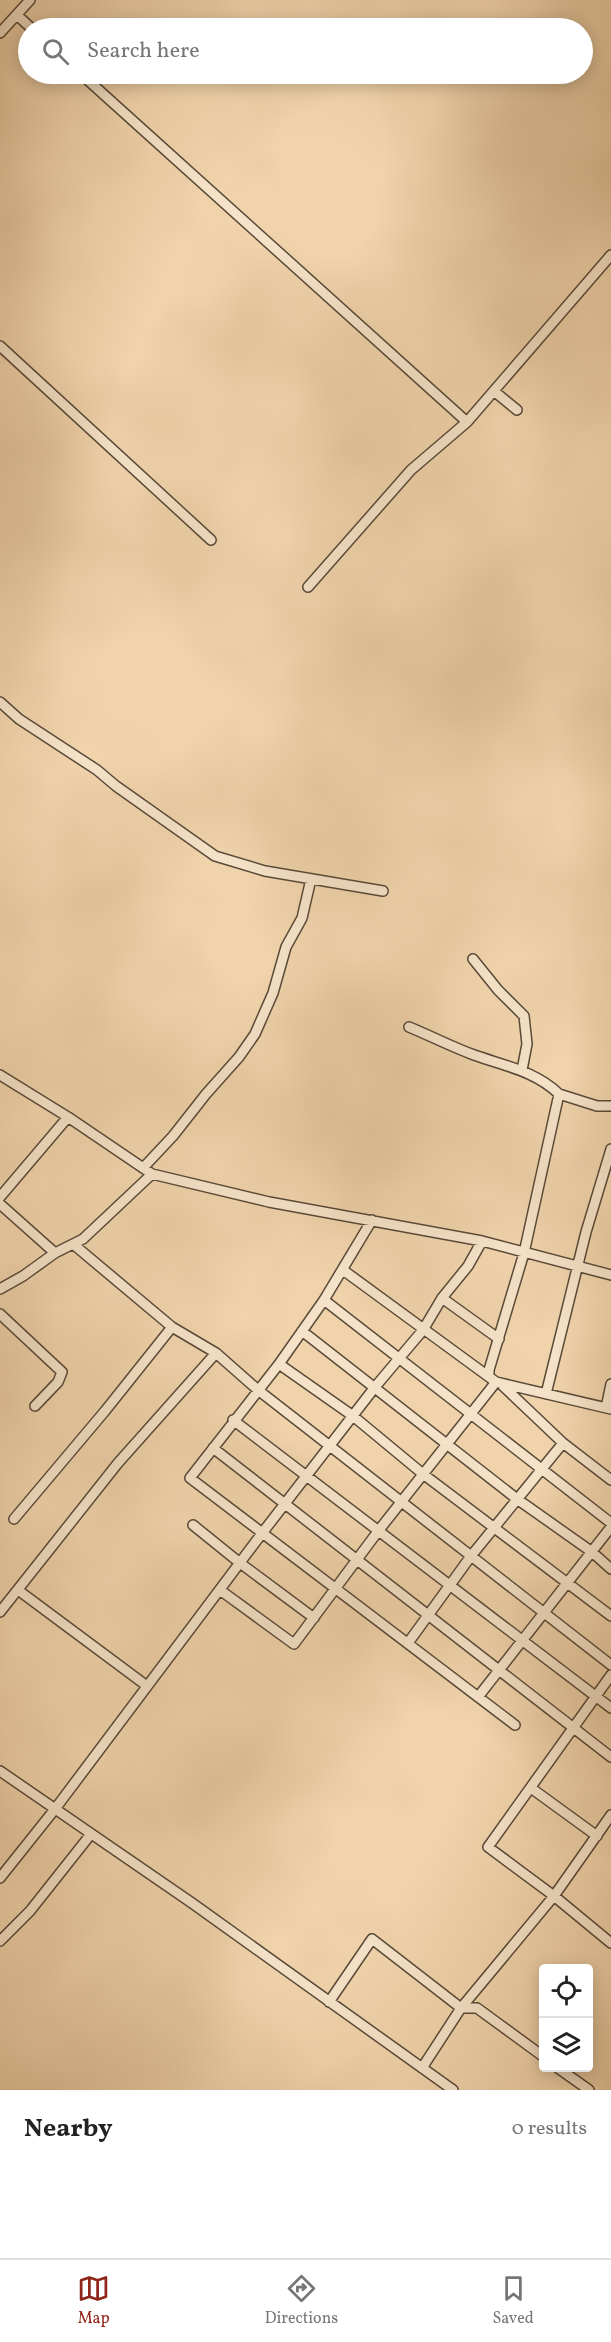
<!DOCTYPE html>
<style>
:root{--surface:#fff;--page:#f6f6f6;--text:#222;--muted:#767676;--line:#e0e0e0;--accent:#8f2418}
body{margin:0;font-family:Vollkorn,serif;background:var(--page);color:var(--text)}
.controls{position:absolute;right:18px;bottom:18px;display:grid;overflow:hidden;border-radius:6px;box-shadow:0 3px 15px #0003}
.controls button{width:54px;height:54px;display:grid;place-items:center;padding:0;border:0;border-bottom:2px solid var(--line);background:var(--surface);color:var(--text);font:30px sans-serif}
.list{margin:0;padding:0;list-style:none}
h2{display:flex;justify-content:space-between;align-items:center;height:78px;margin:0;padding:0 24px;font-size:26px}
h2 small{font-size:20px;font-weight:400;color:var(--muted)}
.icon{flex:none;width:33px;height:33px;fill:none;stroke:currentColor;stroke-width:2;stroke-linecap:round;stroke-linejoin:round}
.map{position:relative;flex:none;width:611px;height:2090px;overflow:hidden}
.search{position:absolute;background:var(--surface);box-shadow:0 3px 15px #0003;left:18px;right:18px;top:18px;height:66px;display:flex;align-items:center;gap:15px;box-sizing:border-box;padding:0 21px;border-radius:33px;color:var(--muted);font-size:22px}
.sheet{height:168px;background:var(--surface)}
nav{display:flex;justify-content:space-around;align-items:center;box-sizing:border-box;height:84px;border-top:2px solid var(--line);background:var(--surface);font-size:16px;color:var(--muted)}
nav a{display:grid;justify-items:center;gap:3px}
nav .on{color:var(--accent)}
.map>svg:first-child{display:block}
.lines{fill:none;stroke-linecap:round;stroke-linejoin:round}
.minor-casing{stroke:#594a39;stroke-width:12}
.minor{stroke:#f5e2c8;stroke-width:9}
</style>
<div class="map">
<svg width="611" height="2090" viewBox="0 0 611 2090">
<rect width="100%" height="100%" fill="#f0d3ab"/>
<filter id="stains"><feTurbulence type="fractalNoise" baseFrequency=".00333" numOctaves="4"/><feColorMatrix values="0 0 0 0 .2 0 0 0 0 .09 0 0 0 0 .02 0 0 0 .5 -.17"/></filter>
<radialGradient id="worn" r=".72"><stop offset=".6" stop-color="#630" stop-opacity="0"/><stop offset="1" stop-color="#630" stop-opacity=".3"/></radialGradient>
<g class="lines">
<defs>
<path id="minor" d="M17 15 31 28
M0 33 30 0
M81 74 467 422
M0 346 211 540
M494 391 517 410
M308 587 411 470 467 422 611 255
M0 702 19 719 97 770 116 786 215 856 265 871 383 891
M473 959 498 990 524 1016 527 1044 522 1070
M409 1027C431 1036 452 1047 474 1055 505 1066 535 1071 559 1094
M0 1075 68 1117 152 1174 269 1202 482 1241 611 1275
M143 1168 173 1136 206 1094 239 1057 255 1034 273 993 286 947 302 918 311 879
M0 1197 68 1117
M0 1204 55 1253
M372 1220 324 1300 279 1364 190 1478 515 1725
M73 1244 172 1327 216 1353 258 1390 611 1665
M343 1270 496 1382 611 1409
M0 1289 23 1276 55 1253 83 1239 152 1174
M442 1298 499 1339
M324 1300 611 1523
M0 1314 62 1372 58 1382 35 1406
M302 1331 517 1499 592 1552 611 1569
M279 1364 353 1416 423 1474 611 1616
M489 1377V1370L524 1253 559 1094 597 1106H611
M503 1386 563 1443 611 1480
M546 1394 586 1232 611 1149
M606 1408 611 1384
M233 1420 611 1708
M213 1448 611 1757
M14 1519 105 1411 172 1327
M193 1525 240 1563 314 1618
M18 1590 147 1686
M220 1590 294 1644 379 1530 496 1382
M0 1612 118 1463 216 1353
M408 1643 471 1556 563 1443
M611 1675 488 1847 554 1896 611 1943
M478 1697 611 1527
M0 1771 192 1903 453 2090
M531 1788 597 1836
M0 1878 55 1809 263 1532 375 1387 423 1330 442 1298 468 1266 482 1241
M0 1941 30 1911 91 1834
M329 2002 372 1939 461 2008H477L544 2057
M422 2068 461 2008 554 1896 611 1815
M558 2068 589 2090"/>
</defs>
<!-- minor casing -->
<use href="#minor" class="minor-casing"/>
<!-- minor -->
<use href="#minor" class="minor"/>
</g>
<rect width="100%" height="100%" filter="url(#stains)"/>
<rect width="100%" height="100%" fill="url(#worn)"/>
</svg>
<div class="controls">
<button><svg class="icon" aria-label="locate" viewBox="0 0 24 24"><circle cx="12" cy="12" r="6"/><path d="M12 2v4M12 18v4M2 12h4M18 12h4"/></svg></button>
<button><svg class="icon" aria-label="layers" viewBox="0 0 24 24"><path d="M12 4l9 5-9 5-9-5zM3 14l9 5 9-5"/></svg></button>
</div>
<div class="search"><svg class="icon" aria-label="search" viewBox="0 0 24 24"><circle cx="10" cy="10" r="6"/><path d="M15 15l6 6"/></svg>Search here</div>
</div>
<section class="sheet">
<h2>Nearby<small>0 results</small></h2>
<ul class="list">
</ul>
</section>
<nav>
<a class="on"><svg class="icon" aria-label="map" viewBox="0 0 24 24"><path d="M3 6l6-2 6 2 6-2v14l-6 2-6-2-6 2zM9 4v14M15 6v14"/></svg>Map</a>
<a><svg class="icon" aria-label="directions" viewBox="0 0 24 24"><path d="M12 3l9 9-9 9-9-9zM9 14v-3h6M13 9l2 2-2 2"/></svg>Directions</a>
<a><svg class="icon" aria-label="saved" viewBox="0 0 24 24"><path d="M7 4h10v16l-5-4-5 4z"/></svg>Saved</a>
</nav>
